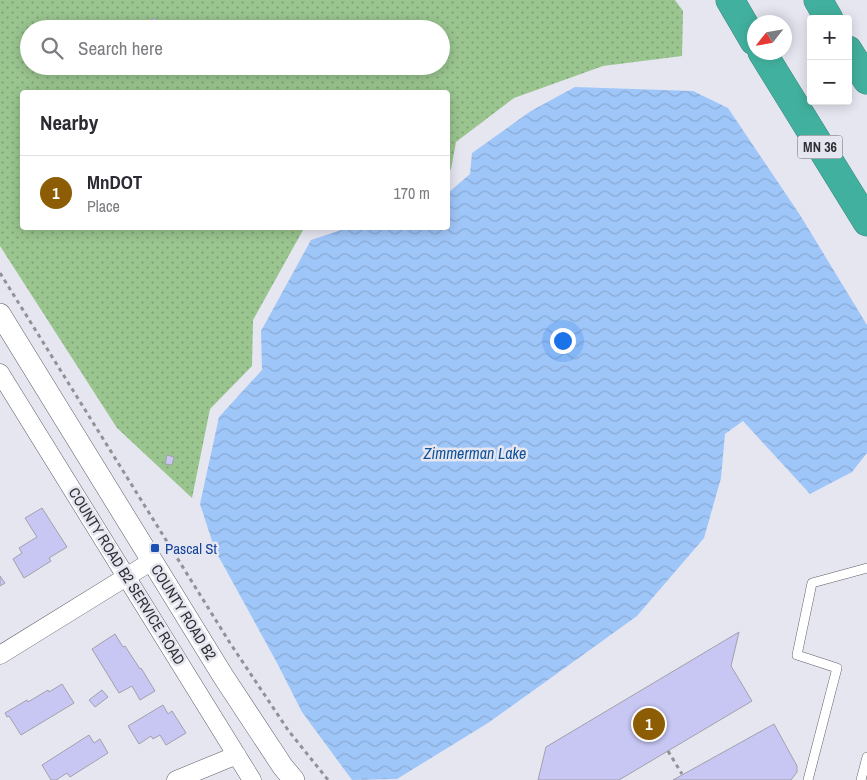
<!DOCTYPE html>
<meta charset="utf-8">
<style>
:root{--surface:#fff;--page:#f2f2f3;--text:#2b2b33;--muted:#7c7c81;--line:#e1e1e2;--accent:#8c5d04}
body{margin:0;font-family:"Archivo Narrow",sans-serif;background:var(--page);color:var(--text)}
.controls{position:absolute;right:15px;top:15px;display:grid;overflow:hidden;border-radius:5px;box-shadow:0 2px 12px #0003}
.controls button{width:45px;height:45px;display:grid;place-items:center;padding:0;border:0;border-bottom:1px solid var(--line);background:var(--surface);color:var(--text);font:25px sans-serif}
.compass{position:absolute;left:747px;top:15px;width:45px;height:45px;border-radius:50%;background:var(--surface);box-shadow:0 2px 12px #0003;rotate:239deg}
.you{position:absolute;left:562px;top:340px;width:18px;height:18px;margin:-12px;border:4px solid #fff;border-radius:50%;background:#1a73e8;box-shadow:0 0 0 8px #1a73e833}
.badge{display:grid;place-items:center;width:32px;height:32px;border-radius:50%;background:var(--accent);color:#fff;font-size:16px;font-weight:700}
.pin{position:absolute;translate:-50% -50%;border:2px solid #fff;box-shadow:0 1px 5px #0006}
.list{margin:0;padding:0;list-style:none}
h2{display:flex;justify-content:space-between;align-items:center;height:65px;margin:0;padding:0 20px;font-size:21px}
h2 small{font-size:16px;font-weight:400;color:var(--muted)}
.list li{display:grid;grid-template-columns:32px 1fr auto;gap:15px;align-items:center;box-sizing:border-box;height:75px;padding:0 20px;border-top:1px solid var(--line)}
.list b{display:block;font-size:19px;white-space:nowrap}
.list p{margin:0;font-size:16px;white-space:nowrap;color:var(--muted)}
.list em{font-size:16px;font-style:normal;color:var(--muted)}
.icon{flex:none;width:28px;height:28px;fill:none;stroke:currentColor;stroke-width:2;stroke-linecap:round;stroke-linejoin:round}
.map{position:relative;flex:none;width:867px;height:780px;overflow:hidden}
.search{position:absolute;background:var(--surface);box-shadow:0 2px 12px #0003;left:20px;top:20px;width:430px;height:55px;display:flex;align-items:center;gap:12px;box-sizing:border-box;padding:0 18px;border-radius:28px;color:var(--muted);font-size:19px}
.panel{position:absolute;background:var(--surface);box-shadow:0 2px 12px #0003;left:20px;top:90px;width:430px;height:140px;border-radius:5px}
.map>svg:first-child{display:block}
.grass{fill:url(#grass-dots);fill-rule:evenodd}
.water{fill:url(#water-waves)}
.building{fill:#c8c7f4;stroke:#a1a1ac}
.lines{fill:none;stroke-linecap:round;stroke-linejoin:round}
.service-casing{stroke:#5f5f68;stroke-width:10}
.minor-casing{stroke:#5f5f68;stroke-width:19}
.tertiary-casing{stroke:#5f5f68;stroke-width:22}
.motorway-casing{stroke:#3c8379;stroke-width:29}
.path{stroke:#919198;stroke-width:3;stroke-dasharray:4 4;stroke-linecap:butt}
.service{stroke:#fff;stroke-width:9}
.minor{stroke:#fff;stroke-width:18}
.tertiary{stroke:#fff;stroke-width:21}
.motorway{stroke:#42b09e;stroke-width:28}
.transit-dot{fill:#1a4fb4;stroke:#e6e6f1;stroke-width:2}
.labels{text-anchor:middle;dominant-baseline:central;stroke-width:5;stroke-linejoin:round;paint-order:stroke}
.shield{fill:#e6e6f1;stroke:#67676d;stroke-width:1}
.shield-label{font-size:14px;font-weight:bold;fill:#303034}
.transit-label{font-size:15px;fill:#164399;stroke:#e6e6f1;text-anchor:start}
.street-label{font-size:15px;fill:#303034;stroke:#e6e6f1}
.water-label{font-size:16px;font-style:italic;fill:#0f529a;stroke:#e6e6f1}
</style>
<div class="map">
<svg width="867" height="780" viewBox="0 0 867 780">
<defs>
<pattern id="grass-dots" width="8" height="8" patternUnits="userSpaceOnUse" patternTransform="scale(1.25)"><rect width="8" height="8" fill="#9ac58f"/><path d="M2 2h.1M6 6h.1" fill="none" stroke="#7ea076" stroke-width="1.8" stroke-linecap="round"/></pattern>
<pattern id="water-waves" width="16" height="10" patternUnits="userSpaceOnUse" patternTransform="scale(1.25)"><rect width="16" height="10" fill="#9fc6f8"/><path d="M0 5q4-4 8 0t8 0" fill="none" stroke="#89aad5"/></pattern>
</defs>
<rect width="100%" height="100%" fill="#e6e6f1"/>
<!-- grass -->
<path class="grass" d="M0 0H675L683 11 682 56 603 66 514 98 456 142 451 169 448 173V92H22V228H309L303 230 253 320 252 366 210 409 192 498 117 428 0 246ZM29 29H441V66H29Z"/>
<!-- water -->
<path class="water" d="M575 87 693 91 728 108 800 215 867 325V453L852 472 810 494 743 421 725 434 721 478 704 538 637 616 488 723 397 779 352 780 302 712 276 661 215 550 200 504 219 417 262 370 261 331 311 240 347 228H448V193L470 174 472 153 531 111Z"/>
<!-- building -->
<path class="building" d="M155 18 159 25 154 28 149 21Z
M167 455 174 457 172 465 165 464Z
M42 508 67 547 49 558 51 561 24 578 13 559 22 553 19 548 37 537 25 518Z
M0 576 5 583 0 586Z
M739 632 731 666 752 701 619 780H538L546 747Z
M115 634 123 647 125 646 140 669 141 668 155 691 140 700 132 686 119 693 92 649Z
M62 684 74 703 21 735 9 716 7 717 5 713 27 700 28 702 48 690 49 692Z
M102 690 108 697 95 707 89 700Z
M163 705 168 714 172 711 186 733 166 745 160 735 153 739 151 736 139 744 128 726Z
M774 724 797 766V772L791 780H673Z
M89 735 94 743 100 739 108 753 70 777 67 773 56 780H51L42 765Z"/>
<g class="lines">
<defs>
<path id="service" d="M808 780 837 668 797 655 812 583 867 568
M861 780 867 757"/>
<path id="minor" d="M0 373 252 780
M0 655 152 561
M176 780 237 755"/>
<path id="tertiary" d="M0 314 223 676 283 767 294 780"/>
<path id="motorway" d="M730 0 754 41
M818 0 829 19
M848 50 867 80
M762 52 867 222"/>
</defs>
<!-- service casing -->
<use href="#service" class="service-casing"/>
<!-- minor casing -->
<use href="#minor" class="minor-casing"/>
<!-- tertiary casing -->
<use href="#tertiary" class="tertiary-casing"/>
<!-- motorway casing -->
<use href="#motorway" class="motorway-casing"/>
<!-- path -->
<path class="path" d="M0 273 230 643 288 730 328 780
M668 751 682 774"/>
<!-- service -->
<use href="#service" class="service"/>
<!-- minor -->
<use href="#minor" class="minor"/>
<!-- tertiary -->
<use href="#tertiary" class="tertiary"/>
<!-- motorway -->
<use href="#motorway" class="motorway"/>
</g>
<!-- markers -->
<rect class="transit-dot" x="150" y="543" width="10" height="10" rx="2.5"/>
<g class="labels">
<!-- shield labels -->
<rect class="shield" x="797.5" y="135.5" width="45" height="23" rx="4"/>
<g class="shield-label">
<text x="820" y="147">MN 36</text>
</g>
<!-- transit labels -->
<g class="transit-label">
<text x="165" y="548">Pascal St</text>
</g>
<!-- street labels -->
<g class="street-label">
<text transform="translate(127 576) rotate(58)">COUNTY ROAD B2 SERVICE ROAD</text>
<text transform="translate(184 612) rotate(58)">COUNTY ROAD B2</text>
</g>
<!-- water labels -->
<g class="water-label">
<text x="475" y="453">Zimmerman Lake</text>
</g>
</g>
</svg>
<div class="controls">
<button>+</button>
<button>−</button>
</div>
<svg class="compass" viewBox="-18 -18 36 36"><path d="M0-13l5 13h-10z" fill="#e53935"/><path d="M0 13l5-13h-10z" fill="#7c7c81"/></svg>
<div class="you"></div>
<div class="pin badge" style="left:649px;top:724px">1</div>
<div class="search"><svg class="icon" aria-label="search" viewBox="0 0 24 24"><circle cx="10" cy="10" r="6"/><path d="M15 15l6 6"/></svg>Search here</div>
<section class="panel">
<h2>Nearby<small></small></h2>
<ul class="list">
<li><span class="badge">1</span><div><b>MnDOT</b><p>Place</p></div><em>170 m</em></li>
</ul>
</section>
</div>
